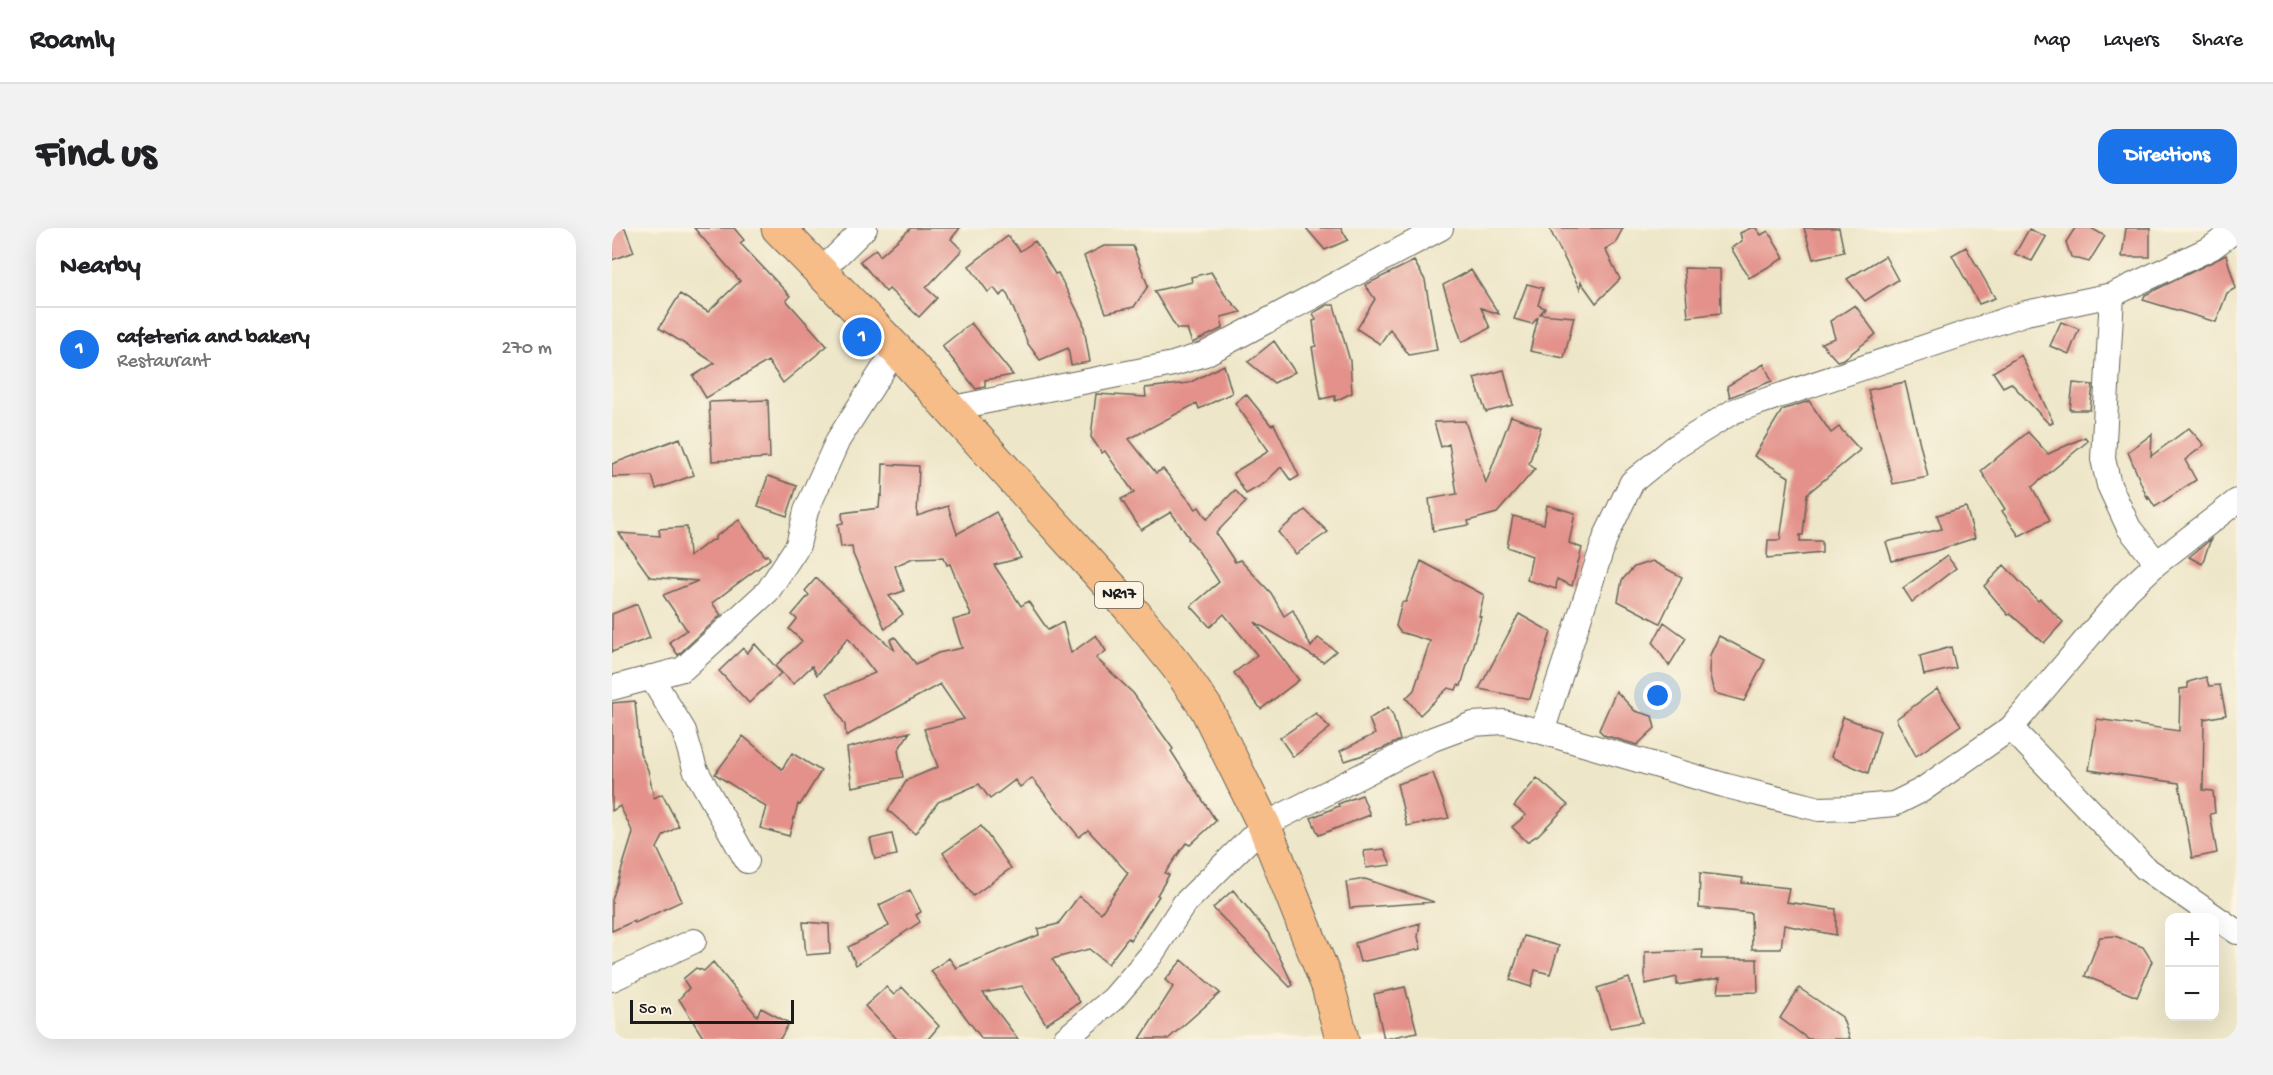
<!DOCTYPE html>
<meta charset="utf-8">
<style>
:root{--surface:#fff;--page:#f2f2f2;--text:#202124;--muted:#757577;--line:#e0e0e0;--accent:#1a73e8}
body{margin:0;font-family:"Gochi Hand",sans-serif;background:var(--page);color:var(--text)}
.controls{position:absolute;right:18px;bottom:18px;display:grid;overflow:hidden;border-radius:12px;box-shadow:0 6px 24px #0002}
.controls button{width:54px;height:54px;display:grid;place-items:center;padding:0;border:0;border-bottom:2px solid var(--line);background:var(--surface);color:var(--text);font:30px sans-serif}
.scale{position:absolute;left:18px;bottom:15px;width:164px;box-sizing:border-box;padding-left:6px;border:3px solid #1c1c1c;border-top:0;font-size:16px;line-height:21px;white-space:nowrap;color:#1c1c1c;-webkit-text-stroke:4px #fcf5e5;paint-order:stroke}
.you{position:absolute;left:1046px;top:468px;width:21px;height:21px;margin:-15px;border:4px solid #fff;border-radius:50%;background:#1a73e8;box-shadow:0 0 0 9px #1a73e833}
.badge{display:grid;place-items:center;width:39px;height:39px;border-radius:50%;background:var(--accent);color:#fff;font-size:20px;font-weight:700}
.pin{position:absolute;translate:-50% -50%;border:3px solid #fff;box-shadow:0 2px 6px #0006}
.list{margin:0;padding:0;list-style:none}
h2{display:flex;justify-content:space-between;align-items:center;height:78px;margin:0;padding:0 24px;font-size:26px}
h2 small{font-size:20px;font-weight:400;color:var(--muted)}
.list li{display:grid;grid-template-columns:39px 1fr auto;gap:18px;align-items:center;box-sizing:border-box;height:84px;padding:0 24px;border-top:2px solid var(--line)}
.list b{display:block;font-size:22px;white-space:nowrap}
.list p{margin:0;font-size:20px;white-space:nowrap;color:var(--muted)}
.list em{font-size:20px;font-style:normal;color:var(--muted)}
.map{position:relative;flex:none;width:1625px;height:811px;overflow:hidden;border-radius:18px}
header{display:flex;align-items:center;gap:36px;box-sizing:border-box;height:84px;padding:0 30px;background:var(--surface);border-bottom:2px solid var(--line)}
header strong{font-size:28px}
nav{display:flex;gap:33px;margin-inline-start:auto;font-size:21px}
.intro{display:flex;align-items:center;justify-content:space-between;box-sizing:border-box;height:144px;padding:0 36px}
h1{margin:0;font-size:42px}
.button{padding:15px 27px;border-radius:18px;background:var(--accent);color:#fff;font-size:21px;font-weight:700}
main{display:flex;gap:36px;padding:0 36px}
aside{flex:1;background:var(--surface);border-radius:18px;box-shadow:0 6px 24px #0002}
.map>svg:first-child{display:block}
.building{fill:#e3918a}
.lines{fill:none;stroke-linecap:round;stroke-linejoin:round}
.minor-casing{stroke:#656358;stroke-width:26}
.primary-casing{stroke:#656358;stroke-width:35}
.minor{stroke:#fff;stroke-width:24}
.primary{stroke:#f7bd88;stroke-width:33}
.labels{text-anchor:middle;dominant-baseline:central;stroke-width:5;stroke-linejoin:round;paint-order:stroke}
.shield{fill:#fcf5e5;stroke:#5f5d58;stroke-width:1.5}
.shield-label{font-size:16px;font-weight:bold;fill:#1c1c1c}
</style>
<header>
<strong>Roamly</strong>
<nav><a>Map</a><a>Layers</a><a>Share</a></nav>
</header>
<div class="intro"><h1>Find us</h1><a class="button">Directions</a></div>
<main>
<aside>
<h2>Nearby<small></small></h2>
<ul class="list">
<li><span class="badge">1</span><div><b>cafeteria and bakery</b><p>Restaurant</p></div><em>270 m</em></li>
</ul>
</aside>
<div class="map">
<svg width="1625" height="811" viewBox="0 0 1625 811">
<rect width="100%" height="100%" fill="#fcf5e5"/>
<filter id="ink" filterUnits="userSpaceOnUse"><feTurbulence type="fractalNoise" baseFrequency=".0167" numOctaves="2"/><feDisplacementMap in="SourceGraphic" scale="12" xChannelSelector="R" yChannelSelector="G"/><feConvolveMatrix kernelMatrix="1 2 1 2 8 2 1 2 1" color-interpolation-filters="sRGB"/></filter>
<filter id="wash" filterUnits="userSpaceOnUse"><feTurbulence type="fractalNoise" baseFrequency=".008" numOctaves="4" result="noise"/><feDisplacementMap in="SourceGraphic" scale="24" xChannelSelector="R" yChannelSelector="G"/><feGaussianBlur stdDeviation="1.35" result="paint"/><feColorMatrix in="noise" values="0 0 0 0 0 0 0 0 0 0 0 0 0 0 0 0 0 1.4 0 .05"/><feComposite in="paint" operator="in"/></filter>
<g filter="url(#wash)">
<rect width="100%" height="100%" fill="#ede6c8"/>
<g id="blocks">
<!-- building -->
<path class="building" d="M0 0H13L22 24 0 32Z
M82 0H122L132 12 128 15 178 68 174 72 215 118 171 155 156 133 94 170 81 148 103 135 47 100 68 66 96 84 128 53Z
M299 0H348L339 11 350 22 314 60 325 70 307 89 277 61 274 64 248 33 264 21 268 28Z
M694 0H729L736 12 713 22Z
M937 0H1011L1003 15 993 21 1008 51 984 75 969 54 968 61Z
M1139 0H1144L1149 7 1156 3 1172 30 1137 50 1119 20 1130 13 1128 5Z
M1192 0H1227L1232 24 1201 31Z
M1463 0H1479L1493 8 1477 34 1459 29 1454 14Z
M1514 0H1538V29H1510Z
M1417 1 1434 9 1420 33 1403 26Z
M396 8 408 23 423 13 443 46 446 45 471 94 478 134 459 137 456 120 428 132 416 116 394 63 388 68 382 60 376 64 357 38Z
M492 18H521L536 58 522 79 494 85 472 28Z
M1354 19 1383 70 1367 76 1340 27Z
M1614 27 1624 60 1615 65 1604 94 1531 72 1533 67Z
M1273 28 1286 52 1253 73 1235 51Z
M802 33 813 52 825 122 797 127 778 101 768 116 745 101 763 71 753 57Z
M1072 40 1108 41 1109 85 1076 89Z
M859 42 887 86 869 80 878 100 850 114 831 57Z
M599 44 613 67 629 84 609 89 611 100 580 115 575 101H565L542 63 580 54 579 49Z
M915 56 931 60 926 77 933 80 928 86 962 89 952 130 918 123 926 89 920 96 902 91Z
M715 77H722L738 133 740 165 723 173V168L709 171 700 119 704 118 701 93 704 92 701 85Z
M1243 77 1264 106 1232 131 1225 133 1209 115 1223 110 1218 93Z
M1449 94 1467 101 1457 126 1438 118Z
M359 95 401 147 373 152V159L364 161 330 118Z
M662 113 683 144 662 155 636 134Z
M1409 127 1441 194 1437 196 1399 155 1391 159 1381 144Z
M1152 136 1160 153 1118 169 1115 158Z
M612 137 620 165 587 181 585 175 517 211 544 245 551 241 584 281 587 279 595 291 623 262 634 274 604 305 623 334 628 332 659 365 672 388 681 382 699 419 706 410 724 423 711 434 643 394 687 452 649 481 622 445 645 427 612 386 598 399 579 378 607 354 583 318 576 311 577 310 559 284 529 302 509 271 522 265 493 223 490 225 479 209 484 166 534 169 533 160 577 155Z
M892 142 901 177 874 184 862 150Z
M1293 154 1316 249 1281 256 1256 162Z
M1461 155 1481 157 1478 182H1458Z
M634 166 659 197 662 196 687 248 679 253 669 239 653 255 634 266 621 245 657 223 623 175Z
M156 172 158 230 100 233 97 174Z
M1197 173 1219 205 1227 199 1248 222 1195 266 1191 307H1188V313H1210V325L1155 330 1156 312H1168L1177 249 1142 228 1170 182Z
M899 188 929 199 917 236 923 241 885 285 856 293 857 297 821 303 817 271 845 266 837 216 829 219 822 194 853 193 874 255Z
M1577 200 1592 217 1573 232 1584 252 1543 279 1536 268V272L1516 224 1540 206 1539 228Z
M1416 204 1436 226 1473 209 1476 213 1420 259 1438 292 1407 308 1390 283 1393 281 1369 243Z
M68 210 82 247 44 261 40 248 0 249V236Z
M271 236 307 238 305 288 336 278 345 306 384 284 409 330 382 337 409 378 416 373 436 402 451 394 459 425 484 407 494 423 484 430 521 465 561 521 559 523 604 593 578 617 574 615 553 645 557 647 545 667 547 668 518 712 516 710 496 736 477 721 440 731 468 774 434 796 410 758 371 765 406 811H370L319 743 337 730 344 740 427 707 426 701 446 696 467 668 489 685 516 645 476 602 467 609 420 550 408 559 403 552 378 571 367 556 326 574 303 606 276 582 295 552 326 539 312 501 352 491 328 456 234 508 233 497 215 465 263 445 236 410 205 447 200 438 181 456 163 438 190 413 177 401 185 391 180 387 197 367 193 363 204 350 283 423 278 412 283 409 304 436 326 425 350 420 341 392 359 387 338 336 335 337 332 329 301 330 283 338 292 363 277 368 291 386 273 401 241 326 240 318 229 319 226 296 231 295 230 285 267 280 268 267 270 268Z
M156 248 185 258 175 288 146 278Z
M935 277 963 285 957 315 970 320 960 358 945 351 944 361 915 352 920 328 895 319 901 288 932 296Z
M1354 279 1363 310 1320 324 1280 333 1274 314 1330 301 1325 287Z
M693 282 716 304 684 326 666 304Z
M127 292 153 328 156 327 158 331 100 375 109 387 66 427 57 414 75 402 51 367 86 353 38 349 7 305 48 308 47 301 75 299 77 329 98 313 103 312V309Z
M1599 311 1590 336 1577 329Z
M1335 328 1344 340 1300 374 1291 360Z
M809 333 872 367 867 388 869 389 849 458 846 457 844 462 836 460 808 487 794 470 802 462 818 413 788 404 784 398 790 374H794Z
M1040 333 1070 349 1048 395 1006 373 1010 352 1022 339Z
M1392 337 1426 373 1428 371 1451 394 1432 415 1398 386 1396 387 1372 358Z
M25 376 38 410 0 424V386Z
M907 386 939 404 918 471 867 461Z
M1052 394 1074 410 1057 438 1041 415Z
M1107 408 1153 432 1132 473 1102 465 1097 444 1098 427Z
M143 416 169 445 137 475 107 443 131 420 135 425Z
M1339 419 1344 440 1312 447 1308 428Z
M1594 449 1597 458 1608 457 1614 487 1592 491 1591 562 1601 563 1603 585 1598 586 1605 625 1580 630 1567 555 1477 542 1485 491 1567 503 1568 461 1576 460V454Z
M1325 461 1349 497 1304 528 1284 491Z
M1004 463 1023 483 1040 488 1043 500 1025 517 992 507 987 502Z
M23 473 28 525 36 542 42 570 50 566 67 598 52 607 45 620 70 673 23 695 22 693 0 703V672L21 605 8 578 0 583V475Z
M776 479 781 487 788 512 772 520 733 533 728 523 763 506 757 491Z
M704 485 718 500 681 529 668 510Z
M1231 489 1268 503 1256 545 1219 529Z
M298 504 286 522 291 549 240 559 235 520Z
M131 508 170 541 180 525 209 543 188 577 186 576 177 608 148 600 154 579 103 546Z
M821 545 837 590 795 598 785 556Z
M925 550 956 577 926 607 915 614 900 599 914 587 902 578Z
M750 567 758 587 707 607 699 590 727 578 726 576Z
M369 598 399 640 361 668 331 625Z
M280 606 285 627 263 631 258 611Z
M772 621 779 637 754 640 752 623Z
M1088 645 1131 650 1130 655 1177 660 1174 674 1224 681V707L1172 697 1169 721H1140L1139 685 1087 680Z
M753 651 822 674 738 680 734 654Z
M298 662 309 684 304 687 308 694 244 737 236 719 277 698 267 677Z
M621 662 656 705 681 757 678 759 601 680Z
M191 694 217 696 218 725 194 727Z
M808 695 806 709 809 721 748 734 743 715Z
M912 708 947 718 938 746 923 742 919 759 898 752Z
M1503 708 1531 719 1540 733 1525 769 1473 748 1488 709Z
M1091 722 1090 731H1145L1146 764 1106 765 1108 750 1065 757V749L1033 756V724Z
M570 732 608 765 556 811H528L561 759 553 752Z
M101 734 145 788 149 780 177 795 168 811H92L67 771 77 760 71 751 84 740 92 743Z
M1017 750 1031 794 998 800 985 760Z
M274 759 282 767 290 759 327 798 316 811H285L253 778Z
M793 759 805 804 772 811 762 766Z
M1187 760 1230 789 1238 811H1196L1168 790Z"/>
</g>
</g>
<g filter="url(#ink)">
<use href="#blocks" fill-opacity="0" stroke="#656358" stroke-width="1.5"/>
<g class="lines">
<defs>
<path id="minor" d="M208 44 253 0
M1500 67 1491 231 1497 257 1517 300 1545 335
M336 181 561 136 593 126 829 0
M39 449 72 503 83 541 135 633
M0 460 71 441 156 363 186 317 194 283 226 212 284 121
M1399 500 1533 640 1625 704
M930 504 994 308 1020 254 1062 220 1122 183 1414 85 1500 67 1599 20 1625 1
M0 751 82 713
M453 811 501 771 539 727 572 676 652 597 821 511 861 496 892 494 930 504 1115 558 1207 581 1239 580 1282 576 1310 562 1399 500 1516 362 1545 335 1625 273"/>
<path id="primary" d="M166 0 284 121 518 380 565 438 594 480 652 597 716 758 730 811"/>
</defs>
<!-- minor casing -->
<use href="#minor" class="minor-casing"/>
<!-- primary casing -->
<use href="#primary" class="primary-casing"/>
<!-- minor -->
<use href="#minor" class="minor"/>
<!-- primary -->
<use href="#primary" class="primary"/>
</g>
</g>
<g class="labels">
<!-- shield labels -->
<rect class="shield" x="483" y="354" width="48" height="26" rx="4.5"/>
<g class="shield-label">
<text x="507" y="367">NR17</text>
</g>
</g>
</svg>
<div class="controls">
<button>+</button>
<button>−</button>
</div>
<div class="scale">50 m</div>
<div class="you"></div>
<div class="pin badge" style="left:250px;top:109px">1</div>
</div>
</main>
